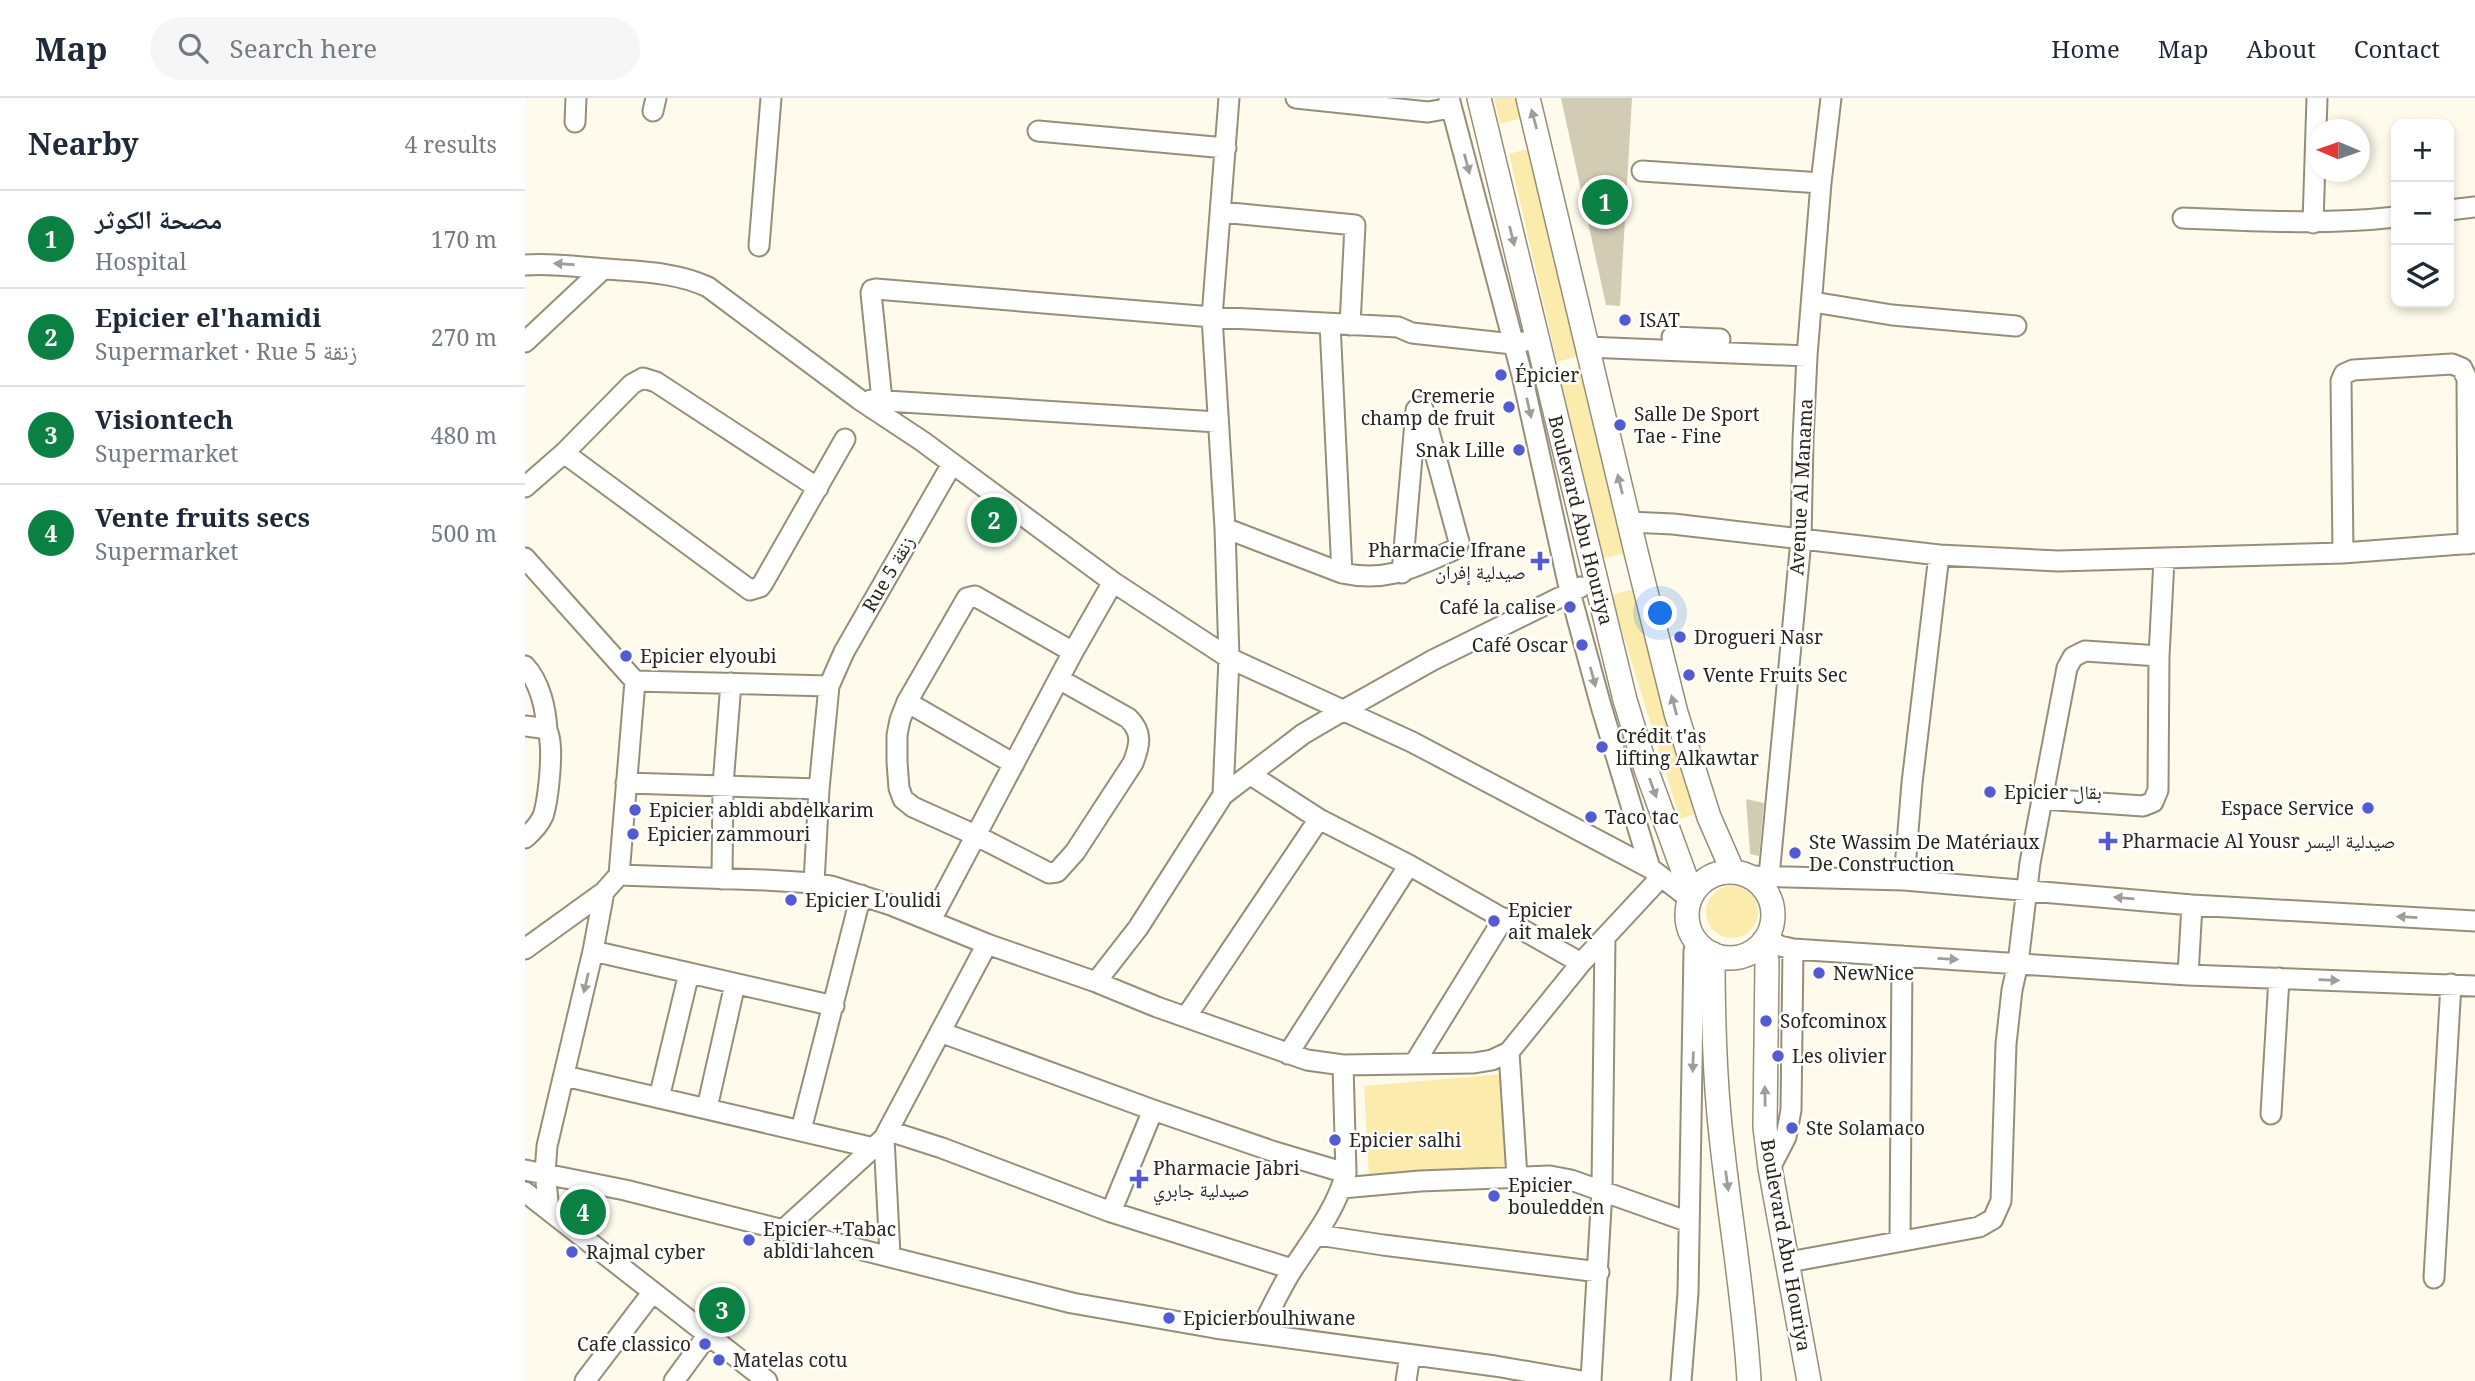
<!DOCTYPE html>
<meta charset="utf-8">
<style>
:root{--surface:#fff;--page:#f6f6f7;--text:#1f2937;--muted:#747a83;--line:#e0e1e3;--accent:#0b8043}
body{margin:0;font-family:"Noto Serif","Noto Naskh Arabic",serif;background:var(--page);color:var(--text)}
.controls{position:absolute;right:21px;top:21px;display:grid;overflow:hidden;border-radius:14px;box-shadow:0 4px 10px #0003}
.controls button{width:63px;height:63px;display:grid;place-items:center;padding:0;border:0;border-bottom:2px solid var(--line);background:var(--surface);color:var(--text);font:35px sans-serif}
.compass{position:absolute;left:1782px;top:21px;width:63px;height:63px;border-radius:50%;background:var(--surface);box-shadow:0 4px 10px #0003;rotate:272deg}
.you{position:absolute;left:1136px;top:516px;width:24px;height:24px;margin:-18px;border:5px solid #fff;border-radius:50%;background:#1a73e8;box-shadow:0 0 0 10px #1a73e833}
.badge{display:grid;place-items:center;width:46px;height:46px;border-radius:50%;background:var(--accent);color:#fff;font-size:23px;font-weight:700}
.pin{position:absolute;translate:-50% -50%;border:4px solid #fff;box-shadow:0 2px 7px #0006}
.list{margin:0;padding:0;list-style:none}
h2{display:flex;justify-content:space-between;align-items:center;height:91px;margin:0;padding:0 28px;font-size:30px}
h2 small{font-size:23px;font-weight:400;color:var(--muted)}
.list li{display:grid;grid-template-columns:46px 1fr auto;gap:21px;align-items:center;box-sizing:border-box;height:98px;padding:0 28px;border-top:2px solid var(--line)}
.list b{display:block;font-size:26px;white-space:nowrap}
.list p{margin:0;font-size:23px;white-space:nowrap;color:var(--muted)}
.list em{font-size:23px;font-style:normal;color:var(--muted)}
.icon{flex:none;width:38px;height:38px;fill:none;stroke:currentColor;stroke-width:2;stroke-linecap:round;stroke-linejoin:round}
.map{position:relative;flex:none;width:1950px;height:1283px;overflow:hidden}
header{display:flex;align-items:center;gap:42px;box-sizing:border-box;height:98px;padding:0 35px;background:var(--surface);border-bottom:2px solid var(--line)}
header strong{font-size:33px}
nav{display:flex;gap:38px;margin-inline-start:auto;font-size:24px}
.search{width:490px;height:63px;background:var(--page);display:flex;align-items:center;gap:18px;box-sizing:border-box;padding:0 24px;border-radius:38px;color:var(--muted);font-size:26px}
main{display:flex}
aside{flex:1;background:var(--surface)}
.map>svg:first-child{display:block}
.green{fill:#fbecad}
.building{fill:#d2ccb4}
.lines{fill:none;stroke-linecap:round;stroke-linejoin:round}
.minor-casing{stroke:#958f79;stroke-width:23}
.major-casing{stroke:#958f79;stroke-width:26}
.minor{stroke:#fff;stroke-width:19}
.major{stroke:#fff;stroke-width:23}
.oneway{fill:#9e9d99}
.poi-dot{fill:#545bd2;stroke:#fff;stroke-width:2.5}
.labels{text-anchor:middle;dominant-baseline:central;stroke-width:5;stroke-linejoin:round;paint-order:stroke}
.poi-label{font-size:19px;fill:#28251c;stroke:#fff;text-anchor:start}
.street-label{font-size:19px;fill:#28251c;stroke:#fff}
</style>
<header>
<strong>Map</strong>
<div class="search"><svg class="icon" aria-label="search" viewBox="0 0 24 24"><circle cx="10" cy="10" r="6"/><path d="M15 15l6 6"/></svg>Search here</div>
<nav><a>Home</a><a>Map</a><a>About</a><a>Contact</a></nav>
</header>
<main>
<aside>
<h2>Nearby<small>4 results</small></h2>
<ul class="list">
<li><span class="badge">1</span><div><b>مصحة الكوثر</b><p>Hospital</p></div><em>170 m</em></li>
<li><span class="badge">2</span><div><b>Epicier el'hamidi</b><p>Supermarket · Rue 5 زنقة</p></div><em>270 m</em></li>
<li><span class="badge">3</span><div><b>Visiontech</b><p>Supermarket</p></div><em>480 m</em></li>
<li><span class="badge">4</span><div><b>Vente fruits secs</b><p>Supermarket</p></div><em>500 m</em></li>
</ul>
</aside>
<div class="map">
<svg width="1950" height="1283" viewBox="0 0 1950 1283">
<rect width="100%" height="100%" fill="#fefbec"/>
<!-- green -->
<path class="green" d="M969 0H993L998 20 975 26Z
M1006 50 1054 258 1032 264 984 56Z
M1057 268 1100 455 1077 461 1034 274Z
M1109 491 1173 715 1155 721 1086 497Z
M1181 814a26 26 0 1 1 52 0a26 26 0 1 1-52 0Z
M978 976 986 1073 844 1078 839 988Z"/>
<!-- building -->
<path class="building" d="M1036 0H1107L1095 208 1081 207Z
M1221 701 1239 705 1234 758 1225 756Z"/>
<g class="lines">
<defs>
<path id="minor" d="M771 0 903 14 926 10
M924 0 997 277 1045 494 1076 608 1125 770
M128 13 131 0
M50 24 51 0
M513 33 701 50
M1117 73 1296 85
M1924 112 1950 109
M696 114 830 127 825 227
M1658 120C1730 123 1800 127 1871 119
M1788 125 1792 0
M234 148 246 0
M0 167C28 165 54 169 82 171 116 174 151 174 183 189L335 302 397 343 588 484 704 560 887 644 1125 770 1165 801
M1288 204 1367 217 1491 228
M805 226 817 475
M1147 239 1195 241
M0 244 78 171
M1062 249 1282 258
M346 302 692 324
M357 302 346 195 347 192 351 191 687 219 873 229 887 235 988 246 998 244
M39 355 225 492 235 489 238 485 320 341
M0 389 39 355 107 286 118 280 131 284 293 390
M1104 424 1148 426 1414 457 1533 463 1818 455 1950 445
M700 430 817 475C863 485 890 469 931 451L934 444 898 311 894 309
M1818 455 1816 283 1819 276 1828 272 1927 266 1937 270 1942 281 1943 446
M0 460 110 583
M877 475 891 312 894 309
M0 568C15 584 21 611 22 633
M534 581 603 620C618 634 615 647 608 665L550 754 532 774 524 775 450 737 388 709 378 701 374 690 372 664V637L375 622 382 604 442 500 450 498 548 554
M110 583 304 588
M382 604 489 666
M0 628 16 630 22 633C30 645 23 703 18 718 14 727 7 734 0 740
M726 677 794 721 884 767 1056 865
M101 685 294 691
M698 697 778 636 819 612 908 562 1056 489
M1517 701 1618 708 1628 704 1633 692 1634 558 1639 462
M94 777 240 782 289 785 306 788 366 807 462 846 571 884 632 909 782 962 818 967 949 965 967 962 984 954 1056 865 1136 779
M1223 778 1379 782 1667 807 1950 823
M1244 778 1276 442 1278 342 1282 258 1296 85 1306 0
M197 781 198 687 206 585
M1379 782 1387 685 1414 457
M289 785 294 691 304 588 319 554 427 366
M406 822 548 554 588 484
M1241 840 1255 848 1268 851 1663 877 1950 888
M0 851 79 794 94 777 110 583
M68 853 309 908
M1663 877 1667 807
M571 884 613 830 698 697 704 560 700 430 687 219 704 0
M661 919 794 721
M415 934 628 1012 747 1053 821 1075
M984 954 992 1079
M763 956 884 767
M889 966 979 820
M40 978 349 1050
M134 1000 164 875
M182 1010 210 886
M1746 1016 1754 880
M276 1032 336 797
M364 1033 417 1050 586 1114 767 1171
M359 1040 365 1157
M1245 1070 1261 1039 1266 1012 1268 851
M0 1072 100 1092 547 1205 690 1230 970 1268 1057 1283
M817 1090 895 1083 1025 1078 1046 1082 1164 1124
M0 1094 242 1283
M24 1112 20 1075 22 1048 68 853 79 794
M586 1114 628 1012
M258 1132 359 1040 462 846
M793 1137 858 1147 1074 1174
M1375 1142 1377 858
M1264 1164 1454 1129 1468 1121 1476 1103 1481 946 1487 892 1493 865 1505 765 1542 570 1548 559 1560 553 1634 558
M1909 1180 1926 886
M733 1236C745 1214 755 1190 769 1169 789 1139 811 1111 821 1075L818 967
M60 1283 127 1195
M149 1283 182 1238
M881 1283 885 1257
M1066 1283 1077 1092 1080 839
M1156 1283 1163 1195 1169 853 1172 844"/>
<path id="major" d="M954 0 1100 602 1121 671 1167 797
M1003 0 1112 458 1151 615 1184 719 1208 774
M1162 817a43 43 0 1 1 86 0a43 43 0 1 1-86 0Z
M1238 844 1242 863 1240 1029 1245 1070 1284 1283
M1188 856C1188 910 1189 963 1194 1017 1202 1106 1219 1193 1224 1283"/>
</defs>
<!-- minor casing -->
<use href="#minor" class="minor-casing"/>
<!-- major casing -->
<use href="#major" class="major-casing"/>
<!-- minor -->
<use href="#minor" class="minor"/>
<!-- major -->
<use href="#major" class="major"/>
</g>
<!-- one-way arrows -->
<defs><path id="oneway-solid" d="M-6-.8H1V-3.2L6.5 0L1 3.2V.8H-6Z" transform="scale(1.75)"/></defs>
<g class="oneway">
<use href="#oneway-solid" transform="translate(1009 21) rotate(-105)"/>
<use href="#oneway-solid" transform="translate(942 66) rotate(75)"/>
<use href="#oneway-solid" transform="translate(987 138) rotate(76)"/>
<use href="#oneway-solid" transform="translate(39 166) rotate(-176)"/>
<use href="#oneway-solid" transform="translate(1004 310) rotate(77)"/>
<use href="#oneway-solid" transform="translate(1095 386) rotate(-104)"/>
<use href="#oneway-solid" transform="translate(1068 579) rotate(75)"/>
<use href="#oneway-solid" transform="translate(1149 607) rotate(-105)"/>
<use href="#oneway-solid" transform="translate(1128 690) rotate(70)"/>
<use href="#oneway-solid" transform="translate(1599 800) rotate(-175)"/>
<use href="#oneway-solid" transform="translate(1882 819) rotate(-177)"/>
<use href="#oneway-solid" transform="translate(1423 861) rotate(3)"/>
<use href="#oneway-solid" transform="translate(1804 882) rotate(2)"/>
<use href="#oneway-solid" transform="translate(61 885) rotate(103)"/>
<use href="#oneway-solid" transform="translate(1168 964) rotate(92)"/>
<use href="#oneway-solid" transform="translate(1240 998) rotate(-91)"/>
<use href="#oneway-solid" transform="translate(1202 1083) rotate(82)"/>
</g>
<!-- markers -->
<g class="poi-dot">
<circle cx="1100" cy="222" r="7"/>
<circle cx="976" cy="277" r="7"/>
<circle cx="984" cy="309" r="7"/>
<circle cx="1095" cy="327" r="7"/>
<circle cx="994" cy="352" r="7"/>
<path d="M1011.5 452.5h7v7h7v7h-7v7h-7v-7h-7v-7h7z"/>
<circle cx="1045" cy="509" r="7"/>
<circle cx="1155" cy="539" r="7"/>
<circle cx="1057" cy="547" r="7"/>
<circle cx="101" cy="558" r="7"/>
<circle cx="1164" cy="577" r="7"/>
<circle cx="1077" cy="649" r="7"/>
<circle cx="1465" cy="694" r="7"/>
<circle cx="1843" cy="710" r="7"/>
<circle cx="110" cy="712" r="7"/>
<circle cx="1066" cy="719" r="7"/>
<circle cx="108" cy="736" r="7"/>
<path d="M1579.5 732.5h7v7h7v7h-7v7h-7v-7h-7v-7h7z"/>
<circle cx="1270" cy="755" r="7"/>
<circle cx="266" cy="802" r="7"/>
<circle cx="969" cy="823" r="7"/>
<circle cx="1294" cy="875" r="7"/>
<circle cx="1241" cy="923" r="7"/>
<circle cx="1253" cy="958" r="7"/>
<circle cx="1267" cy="1030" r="7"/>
<circle cx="810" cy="1042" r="7"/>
<path d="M610.5 1070.5h7v7h7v7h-7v7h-7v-7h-7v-7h7z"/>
<circle cx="969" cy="1098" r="7"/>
<circle cx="224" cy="1142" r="7"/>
<circle cx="47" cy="1154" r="7"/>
<circle cx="644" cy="1220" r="7"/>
<circle cx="180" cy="1246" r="7"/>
<circle cx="194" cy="1262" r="7"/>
</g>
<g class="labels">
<!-- poi labels -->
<g class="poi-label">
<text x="1114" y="222">ISAT</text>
<text x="990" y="277">Épicier</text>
<text x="970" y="298" text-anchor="end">Cremerie<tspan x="970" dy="22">champ de fruit</tspan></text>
<text x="1109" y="316">Salle De Sport<tspan x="1109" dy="22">Tae - Fine</tspan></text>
<text x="980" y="352" text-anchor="end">Snak Lille</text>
<text x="1001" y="452" text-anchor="end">Pharmacie Ifrane<tspan x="1001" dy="22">صيدلية إفران</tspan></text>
<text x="1031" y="509" text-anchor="end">Café la calise</text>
<text x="1169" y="539">Drogueri Nasr</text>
<text x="1043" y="547" text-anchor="end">Café Oscar</text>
<text x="115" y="558">Epicier elyoubi</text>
<text x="1178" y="577">Vente Fruits Sec</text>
<text x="1091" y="638">Crédit t'as<tspan x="1091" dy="22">lifting Alkawtar</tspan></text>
<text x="1479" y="694">Epicier بقال</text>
<text x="1829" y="710" text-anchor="end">Espace Service</text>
<text x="124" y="712">Epicier abldi abdelkarim</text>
<text x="1080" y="719">Taco tac</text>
<text x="122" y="736">Epicier zammouri</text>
<text x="1597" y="743">Pharmacie Al Yousr صيدلية اليسر</text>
<text x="1284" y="744">Ste Wassim De Matériaux<tspan x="1284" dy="22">De Construction</tspan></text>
<text x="280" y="802">Epicier L'oulidi</text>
<text x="983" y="812">Epicier<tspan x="983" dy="22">ait malek</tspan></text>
<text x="1308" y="875">NewNice</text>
<text x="1255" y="923">Sofcominox</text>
<text x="1267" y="958">Les olivier</text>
<text x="1281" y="1030">Ste Solamaco</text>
<text x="824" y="1042">Epicier salhi</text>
<text x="628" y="1070">Pharmacie Jabri<tspan x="628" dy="22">صيدلية جابري</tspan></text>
<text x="983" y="1087">Epicier<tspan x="983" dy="22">bouledden</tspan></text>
<text x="238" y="1131">Epicier +Tabac<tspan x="238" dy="22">abldi lahcen</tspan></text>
<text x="61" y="1154">Rajmal cyber</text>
<text x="658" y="1220">Epicierboulhiwane</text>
<text x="166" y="1246" text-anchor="end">Cafe classico</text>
<text x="208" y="1262">Matelas cotu</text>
</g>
<!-- street labels -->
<g class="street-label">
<text transform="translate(1276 389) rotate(-87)">Avenue Al Manama</text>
<text transform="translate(1056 422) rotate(76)">Boulevard Abu Houriya</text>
<text transform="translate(363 476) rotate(-60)">Rue 5 زنقة</text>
<text transform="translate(1261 1147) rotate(80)">Boulevard Abu Houriya</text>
</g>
</g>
</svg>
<div class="controls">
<button>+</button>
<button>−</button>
<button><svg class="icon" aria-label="layers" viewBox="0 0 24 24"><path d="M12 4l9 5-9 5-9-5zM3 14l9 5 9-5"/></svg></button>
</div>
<svg class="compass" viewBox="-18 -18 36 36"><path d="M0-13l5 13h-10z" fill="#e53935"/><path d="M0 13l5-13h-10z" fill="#747a83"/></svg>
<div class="you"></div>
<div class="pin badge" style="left:1080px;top:104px">1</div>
<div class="pin badge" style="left:469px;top:422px">2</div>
<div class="pin badge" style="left:197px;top:1212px">3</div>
<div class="pin badge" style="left:58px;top:1114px">4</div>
</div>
</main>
